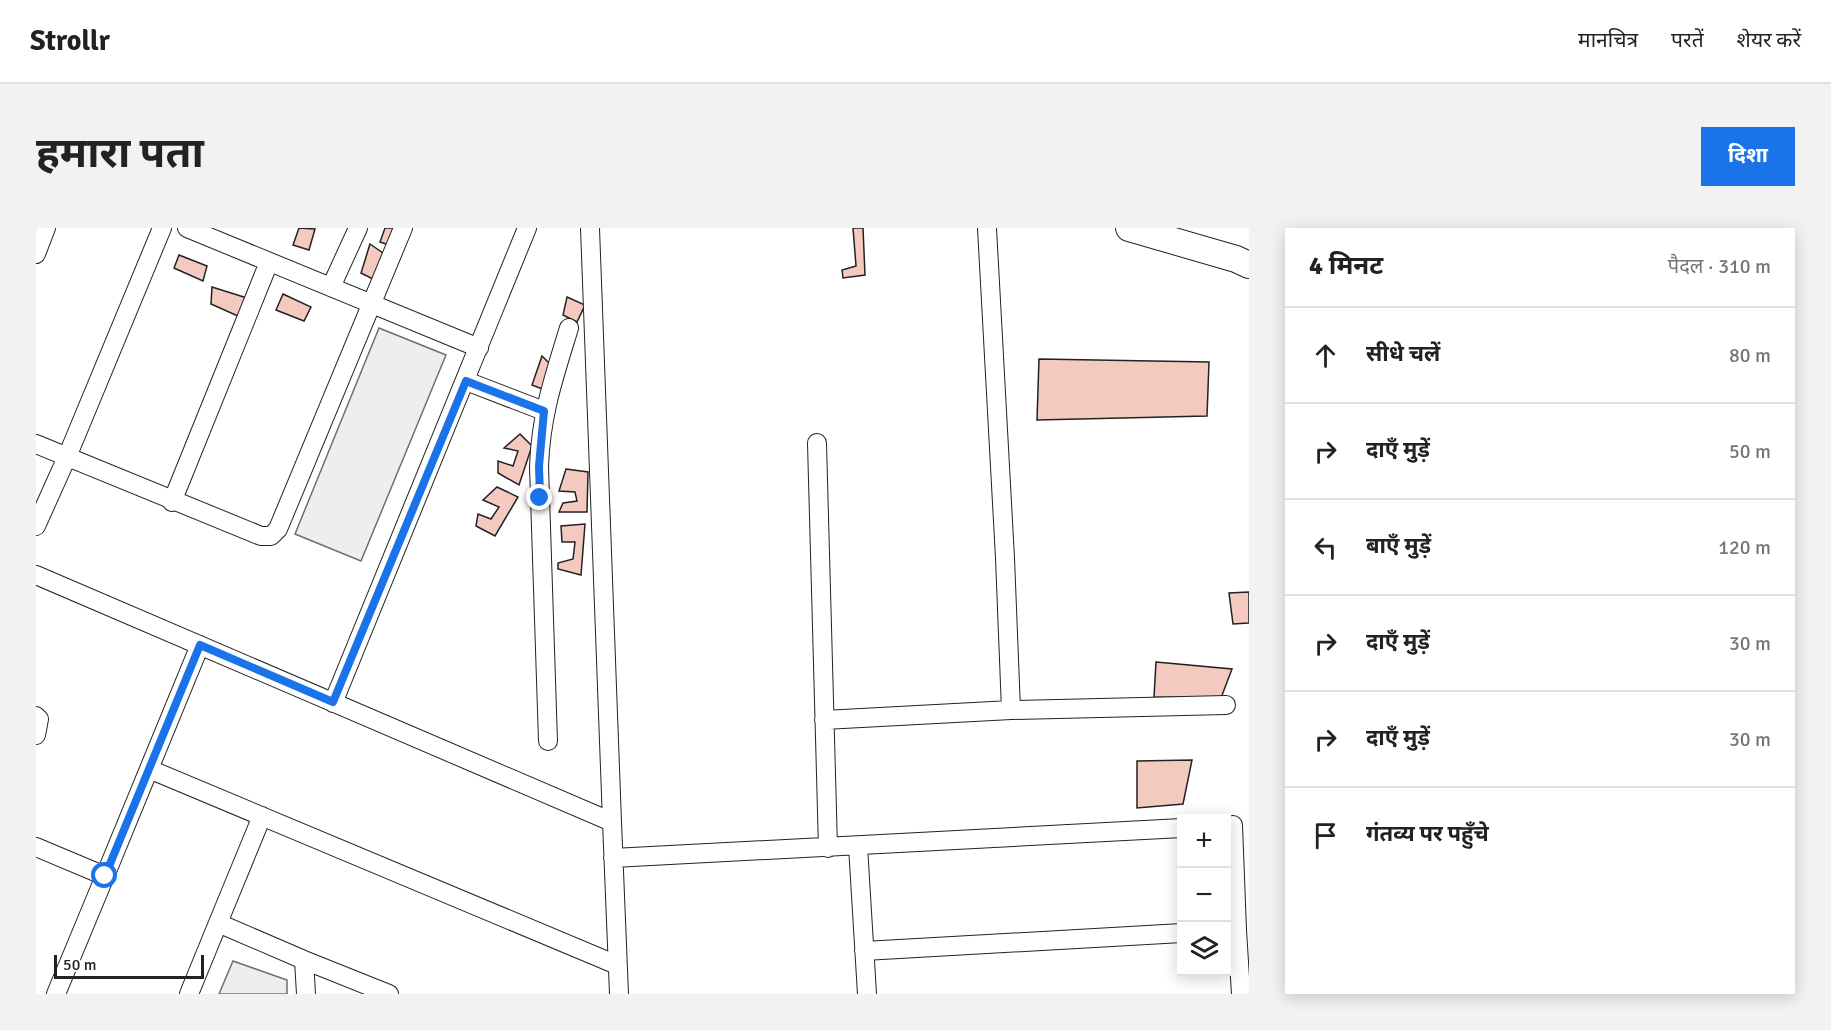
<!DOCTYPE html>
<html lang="hi">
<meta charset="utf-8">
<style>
:root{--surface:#fff;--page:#f2f2f2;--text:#222;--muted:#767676;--line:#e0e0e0;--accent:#1a73e8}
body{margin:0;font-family:Signika,"Noto Sans Devanagari",sans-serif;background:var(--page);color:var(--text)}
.controls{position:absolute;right:18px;bottom:18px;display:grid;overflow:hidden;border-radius:0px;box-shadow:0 3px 15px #0003}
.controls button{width:54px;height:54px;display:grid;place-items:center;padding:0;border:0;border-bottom:2px solid var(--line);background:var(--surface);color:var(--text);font:30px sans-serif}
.scale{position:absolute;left:18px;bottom:15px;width:150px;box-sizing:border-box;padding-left:6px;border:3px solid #222;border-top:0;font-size:16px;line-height:21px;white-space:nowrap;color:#222;-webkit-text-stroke:4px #fff;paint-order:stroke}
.stop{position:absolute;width:18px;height:18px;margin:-14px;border:4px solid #1a73e8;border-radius:50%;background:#fff}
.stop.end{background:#1a73e8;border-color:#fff;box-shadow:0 2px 6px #0008}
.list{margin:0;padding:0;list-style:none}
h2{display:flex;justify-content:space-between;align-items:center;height:78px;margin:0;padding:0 24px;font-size:26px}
h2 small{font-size:20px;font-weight:400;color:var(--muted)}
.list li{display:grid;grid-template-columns:39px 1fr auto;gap:18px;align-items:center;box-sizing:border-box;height:96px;padding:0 24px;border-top:2px solid var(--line)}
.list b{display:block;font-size:22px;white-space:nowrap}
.list em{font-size:20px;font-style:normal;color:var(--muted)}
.icon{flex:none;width:33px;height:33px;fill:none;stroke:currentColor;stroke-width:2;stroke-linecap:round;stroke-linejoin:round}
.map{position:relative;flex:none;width:1213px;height:766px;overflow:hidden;border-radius:0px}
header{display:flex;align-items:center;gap:36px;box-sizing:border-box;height:84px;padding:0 30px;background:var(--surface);border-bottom:2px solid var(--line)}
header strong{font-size:28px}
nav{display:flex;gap:33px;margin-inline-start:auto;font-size:21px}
.intro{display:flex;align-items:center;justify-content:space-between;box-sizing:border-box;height:144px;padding:0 36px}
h1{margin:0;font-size:42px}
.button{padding:15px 27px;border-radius:0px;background:var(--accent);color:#fff;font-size:21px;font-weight:700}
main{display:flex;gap:36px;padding:0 36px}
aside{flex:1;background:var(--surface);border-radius:0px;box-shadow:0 3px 15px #0003}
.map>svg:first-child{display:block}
.green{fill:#eee;stroke:#6f6f6f;stroke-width:1.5}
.building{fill:#f3c9c0;stroke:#222;stroke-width:1.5}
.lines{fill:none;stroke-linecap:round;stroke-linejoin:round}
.street-casing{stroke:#222;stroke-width:20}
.secondary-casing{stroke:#222;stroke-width:28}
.street{stroke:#fff;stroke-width:18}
.secondary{stroke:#fff;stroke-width:26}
.route{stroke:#1a73e8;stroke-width:8}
</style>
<header>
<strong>Strollr</strong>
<nav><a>मानचित्र</a><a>परतें</a><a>शेयर करें</a></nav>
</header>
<div class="intro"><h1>हमारा पता</h1><a class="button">दिशा</a></div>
<main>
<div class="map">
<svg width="1213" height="766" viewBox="0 0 1213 766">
<rect width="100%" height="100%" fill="#fff"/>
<!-- green -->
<path class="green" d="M343 100 410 127 325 333 259 306Z
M197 733 251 752V766H183Z"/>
<!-- building -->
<path class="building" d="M263 0 279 1 273 22 257 17Z
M349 0H360L353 17 344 14Z
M817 0H827L829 47 807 50 806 42 820 38Z
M334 16 347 25 339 52 325 45Z
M143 27 171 38 167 53 138 40Z
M176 59 211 70 204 89 175 76Z
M247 66 275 79 268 93 240 82Z
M531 69 549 77 541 94 527 87Z
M506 128 513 135 509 162 496 157Z
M1003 131 1173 134 1171 188 1001 192Z
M484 206 496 218 483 257 462 245V233L477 238 482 223 468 220Z
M530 241 552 244 551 284H523L527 275 541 273 539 264 523 263Z
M461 259 482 269 459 308 440 298 442 286 455 291 463 279 447 272Z
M549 296 545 347 522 341V335L537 331 539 314H526L525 298Z
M1213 364V395L1197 396 1193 365Z
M1120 434 1196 441 1185 470 1118 469Z
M1156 532 1147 576 1101 580V533Z"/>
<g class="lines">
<defs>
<path id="street" d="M151 0 443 120
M554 0 576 594
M951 0 969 330 975 482
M0 26 10 0
M295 59 322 0
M430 153 508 183
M781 215 792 620
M0 216 225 308H235L242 301 367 0
M136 274 233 34
M0 298 31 229 126 0
M0 347 576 594 583 766
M297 475 491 0
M0 488 3 491 0 507
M788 492 975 482 1190 477
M512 513 503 238C505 186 518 149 533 100
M113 541 581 737
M822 618 831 766
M0 619 69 648 164 417
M577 630 1146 600
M182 695 226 588
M1190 702H1201L1197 597
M1201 702 1205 766
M828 723 1146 705
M20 766 69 648
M153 766 182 695 268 732
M270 766 268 732 353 766"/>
<path id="secondary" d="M1093 0 1200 31 1213 37"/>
</defs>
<!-- street casing -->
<use href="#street" class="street-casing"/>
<!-- secondary casing -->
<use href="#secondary" class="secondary-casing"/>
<!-- street -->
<use href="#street" class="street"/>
<!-- secondary -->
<use href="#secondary" class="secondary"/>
</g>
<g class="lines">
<!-- route -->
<path class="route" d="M69 648 164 417 297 474 430 153 508 183 503 238 504 270"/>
</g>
</svg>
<div class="controls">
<button>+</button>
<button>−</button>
<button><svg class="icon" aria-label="layers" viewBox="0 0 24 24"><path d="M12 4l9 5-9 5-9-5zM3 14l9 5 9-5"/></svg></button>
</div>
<div class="scale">50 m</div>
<div class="stop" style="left:69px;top:648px"></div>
<div class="stop end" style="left:504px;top:270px"></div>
</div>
<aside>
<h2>4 मिनट<small>पैदल · 310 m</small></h2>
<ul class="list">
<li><svg class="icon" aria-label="ahead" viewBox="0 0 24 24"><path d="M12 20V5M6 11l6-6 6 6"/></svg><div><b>सीधे चलें</b></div><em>80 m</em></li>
<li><svg class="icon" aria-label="right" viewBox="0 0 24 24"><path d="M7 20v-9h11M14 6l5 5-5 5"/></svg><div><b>दाएँ मुड़ें</b></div><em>50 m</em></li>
<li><svg class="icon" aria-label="left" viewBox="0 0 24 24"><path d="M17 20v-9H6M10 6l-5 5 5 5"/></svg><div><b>बाएँ मुड़ें</b></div><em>120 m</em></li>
<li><svg class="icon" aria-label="right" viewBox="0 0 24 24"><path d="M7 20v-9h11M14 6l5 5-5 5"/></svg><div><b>दाएँ मुड़ें</b></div><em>30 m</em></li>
<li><svg class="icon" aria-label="right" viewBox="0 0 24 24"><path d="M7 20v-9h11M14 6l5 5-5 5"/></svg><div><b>दाएँ मुड़ें</b></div><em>30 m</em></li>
<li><svg class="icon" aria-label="arrive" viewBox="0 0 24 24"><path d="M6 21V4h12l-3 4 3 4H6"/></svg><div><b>गंतव्य पर पहुँचे</b></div></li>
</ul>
</aside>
</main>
